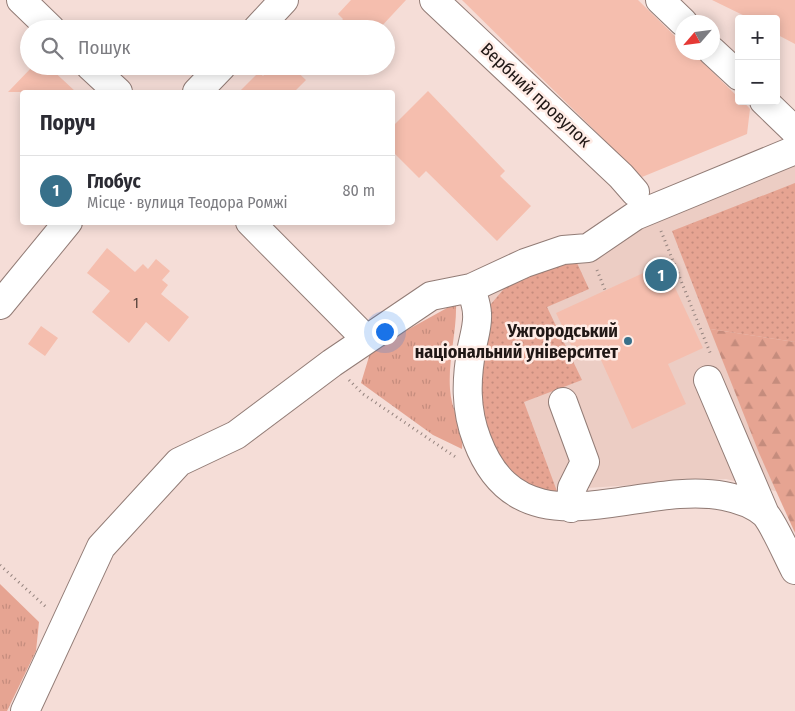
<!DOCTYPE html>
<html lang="uk">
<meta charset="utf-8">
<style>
:root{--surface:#fff;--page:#f7f7f7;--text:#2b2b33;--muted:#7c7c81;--line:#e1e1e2;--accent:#38708a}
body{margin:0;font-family:"Fira Sans Condensed",sans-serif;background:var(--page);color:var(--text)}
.controls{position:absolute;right:15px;top:15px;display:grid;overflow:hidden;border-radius:5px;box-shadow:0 2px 12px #0003}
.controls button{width:45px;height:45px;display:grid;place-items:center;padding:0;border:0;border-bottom:1px solid var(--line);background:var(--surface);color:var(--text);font:25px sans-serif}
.compass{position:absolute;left:675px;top:15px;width:45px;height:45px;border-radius:50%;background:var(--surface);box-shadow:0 2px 12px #0003;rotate:242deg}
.you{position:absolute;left:384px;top:331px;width:18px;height:18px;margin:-12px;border:4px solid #fff;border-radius:50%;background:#1a73e8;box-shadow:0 0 0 8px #1a73e833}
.badge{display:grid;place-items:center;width:32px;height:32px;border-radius:50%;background:var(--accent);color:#fff;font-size:16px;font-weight:700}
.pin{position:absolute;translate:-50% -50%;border:2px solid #fff;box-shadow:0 1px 5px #0006}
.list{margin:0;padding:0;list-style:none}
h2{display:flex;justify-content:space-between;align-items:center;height:65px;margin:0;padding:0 20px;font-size:21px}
h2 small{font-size:16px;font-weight:400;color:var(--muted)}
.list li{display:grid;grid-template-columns:32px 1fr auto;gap:15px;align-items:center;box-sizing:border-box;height:70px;padding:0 20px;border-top:1px solid var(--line)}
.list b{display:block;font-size:19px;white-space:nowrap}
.list p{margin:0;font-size:16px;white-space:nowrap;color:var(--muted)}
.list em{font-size:16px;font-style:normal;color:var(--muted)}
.icon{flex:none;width:28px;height:28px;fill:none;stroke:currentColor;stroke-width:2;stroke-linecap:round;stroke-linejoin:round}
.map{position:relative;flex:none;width:795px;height:711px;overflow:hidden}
.search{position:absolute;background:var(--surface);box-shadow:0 2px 12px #0003;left:20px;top:20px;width:375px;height:55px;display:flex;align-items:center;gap:12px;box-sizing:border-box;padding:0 18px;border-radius:28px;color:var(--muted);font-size:19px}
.panel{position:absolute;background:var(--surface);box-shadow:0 2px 12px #0003;left:20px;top:90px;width:375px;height:135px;border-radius:5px}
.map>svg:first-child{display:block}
.built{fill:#eccdc4}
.grass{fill:url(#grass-tufts)}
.forest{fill:url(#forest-firs)}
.garden{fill:url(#garden-dots)}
.building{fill:#f5beae}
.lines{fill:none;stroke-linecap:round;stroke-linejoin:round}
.minor-casing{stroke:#927c76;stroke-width:30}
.path{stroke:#95847f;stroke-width:3;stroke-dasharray:1 4;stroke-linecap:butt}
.minor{stroke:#fff;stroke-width:28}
.poi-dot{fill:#38708a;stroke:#ffece6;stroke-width:2}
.labels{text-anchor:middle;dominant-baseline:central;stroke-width:5;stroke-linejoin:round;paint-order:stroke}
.number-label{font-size:15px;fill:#56423c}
.street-label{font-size:18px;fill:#211816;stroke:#ffece6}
.poi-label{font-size:18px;font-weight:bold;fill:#211816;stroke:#ffece6;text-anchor:end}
</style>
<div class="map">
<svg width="795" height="711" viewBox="0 0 795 711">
<defs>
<pattern id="grass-tufts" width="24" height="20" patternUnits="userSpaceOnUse" patternTransform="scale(1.25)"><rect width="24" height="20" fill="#e6a492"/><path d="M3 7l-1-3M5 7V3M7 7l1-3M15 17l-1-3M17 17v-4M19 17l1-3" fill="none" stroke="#c58c7d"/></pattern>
<pattern id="forest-firs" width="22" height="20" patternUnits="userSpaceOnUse" patternTransform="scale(1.25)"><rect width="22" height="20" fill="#e6a492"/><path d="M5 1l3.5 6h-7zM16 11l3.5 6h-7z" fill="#c58c7d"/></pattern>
<pattern id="garden-dots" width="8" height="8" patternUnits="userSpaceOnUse" patternTransform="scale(1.25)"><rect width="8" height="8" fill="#e6a492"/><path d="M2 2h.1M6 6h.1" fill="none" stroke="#c58c7d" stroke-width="1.8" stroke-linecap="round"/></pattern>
</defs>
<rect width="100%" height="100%" fill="#f5ddd7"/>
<!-- built -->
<path class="built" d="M795 155V510L787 494 726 479 525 492 466 296Z"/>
<!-- grass -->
<path class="grass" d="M456 303C457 332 448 360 450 389 451 410 464 428 462 449L433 435 361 383 371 350Z
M0 584 39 622 36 651 7 711H0Z"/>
<!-- forest -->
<path class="forest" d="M710 329 795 342V533L759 453Z"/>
<!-- garden -->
<path class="garden" d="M795 183V342L710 329 672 231Z
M565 256 577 263 589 289 547 307 582 380 524 402 558 494H549L509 476 480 420 482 327 491 304 508 284Z"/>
<!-- building -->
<path class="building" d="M351 0H406L379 29H335L343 19 338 14Z
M462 0H638L682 43V52H692L739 98V101H743L750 109 747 134 642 177Z
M712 0H795V44L776 34V19H751Z
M33 66H48L76 92H8Z
M272 66H291L306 80 294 92H239L259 72 263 76Z
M428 91 505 171 500 176 531 206 497 241 426 171 419 178 392 151V127Z
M107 248 135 272 143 264 148 269 156 259 170 271 162 280 168 285 161 294 189 317 169 342 146 322 129 343 92 312 110 291 87 273Z
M652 269 659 285 671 279 703 348 668 364 686 404 632 429 597 351 578 360 556 313Z
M41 326 58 338 45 356 28 344Z"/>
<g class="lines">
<defs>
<path id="minor" d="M21 0 51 29
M434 0 621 176 635 192
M660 0 683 22
M257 29 284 0
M712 51 739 76
M90 66 118 92
M197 92 222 66
M764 101 795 131
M250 222 366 339
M471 288C473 296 477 305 477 314 478 324 474 337 472 347 466 379 465 409 477 440 521 558 637 479 724 496 739 499 753 503 765 514 774 524 788 557 795 570
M0 305 68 222
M708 380 765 514
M563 402 585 462 572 488 571 508
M25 711 101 547 179 462 236 435 332 363 431 296 471 288 525 263 563 250 588 248 635 216 795 150"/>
</defs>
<!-- minor casing -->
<use href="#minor" class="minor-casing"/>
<!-- path -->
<path class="path" d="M661 231 711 355
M597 270 605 290
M349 380 363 394 457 458
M0 565 46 607"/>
<!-- minor -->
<use href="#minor" class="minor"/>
</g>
<!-- markers -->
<circle class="poi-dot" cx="628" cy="341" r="5"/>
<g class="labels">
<!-- number labels -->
<g class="number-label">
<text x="136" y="303">1</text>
</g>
<!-- street labels -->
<g class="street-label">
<text transform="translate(536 95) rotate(43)">Вербний провулок</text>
</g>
<!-- poi labels -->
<g class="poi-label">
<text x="618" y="331">Ужгородський<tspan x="618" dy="21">національний університет</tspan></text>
</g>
</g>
</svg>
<div class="controls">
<button>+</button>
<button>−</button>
</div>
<svg class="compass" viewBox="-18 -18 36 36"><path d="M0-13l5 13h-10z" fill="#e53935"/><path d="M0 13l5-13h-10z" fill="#7c7c81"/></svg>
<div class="you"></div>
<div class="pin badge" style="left:661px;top:275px">1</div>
<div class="search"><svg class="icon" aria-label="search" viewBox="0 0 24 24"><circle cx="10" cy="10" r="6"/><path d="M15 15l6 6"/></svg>Пошук</div>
<section class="panel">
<h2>Поруч<small></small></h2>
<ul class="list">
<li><span class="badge">1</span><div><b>Глобус</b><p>Місце · вулиця Теодора Ромжі</p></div><em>80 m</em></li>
</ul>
</section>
</div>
